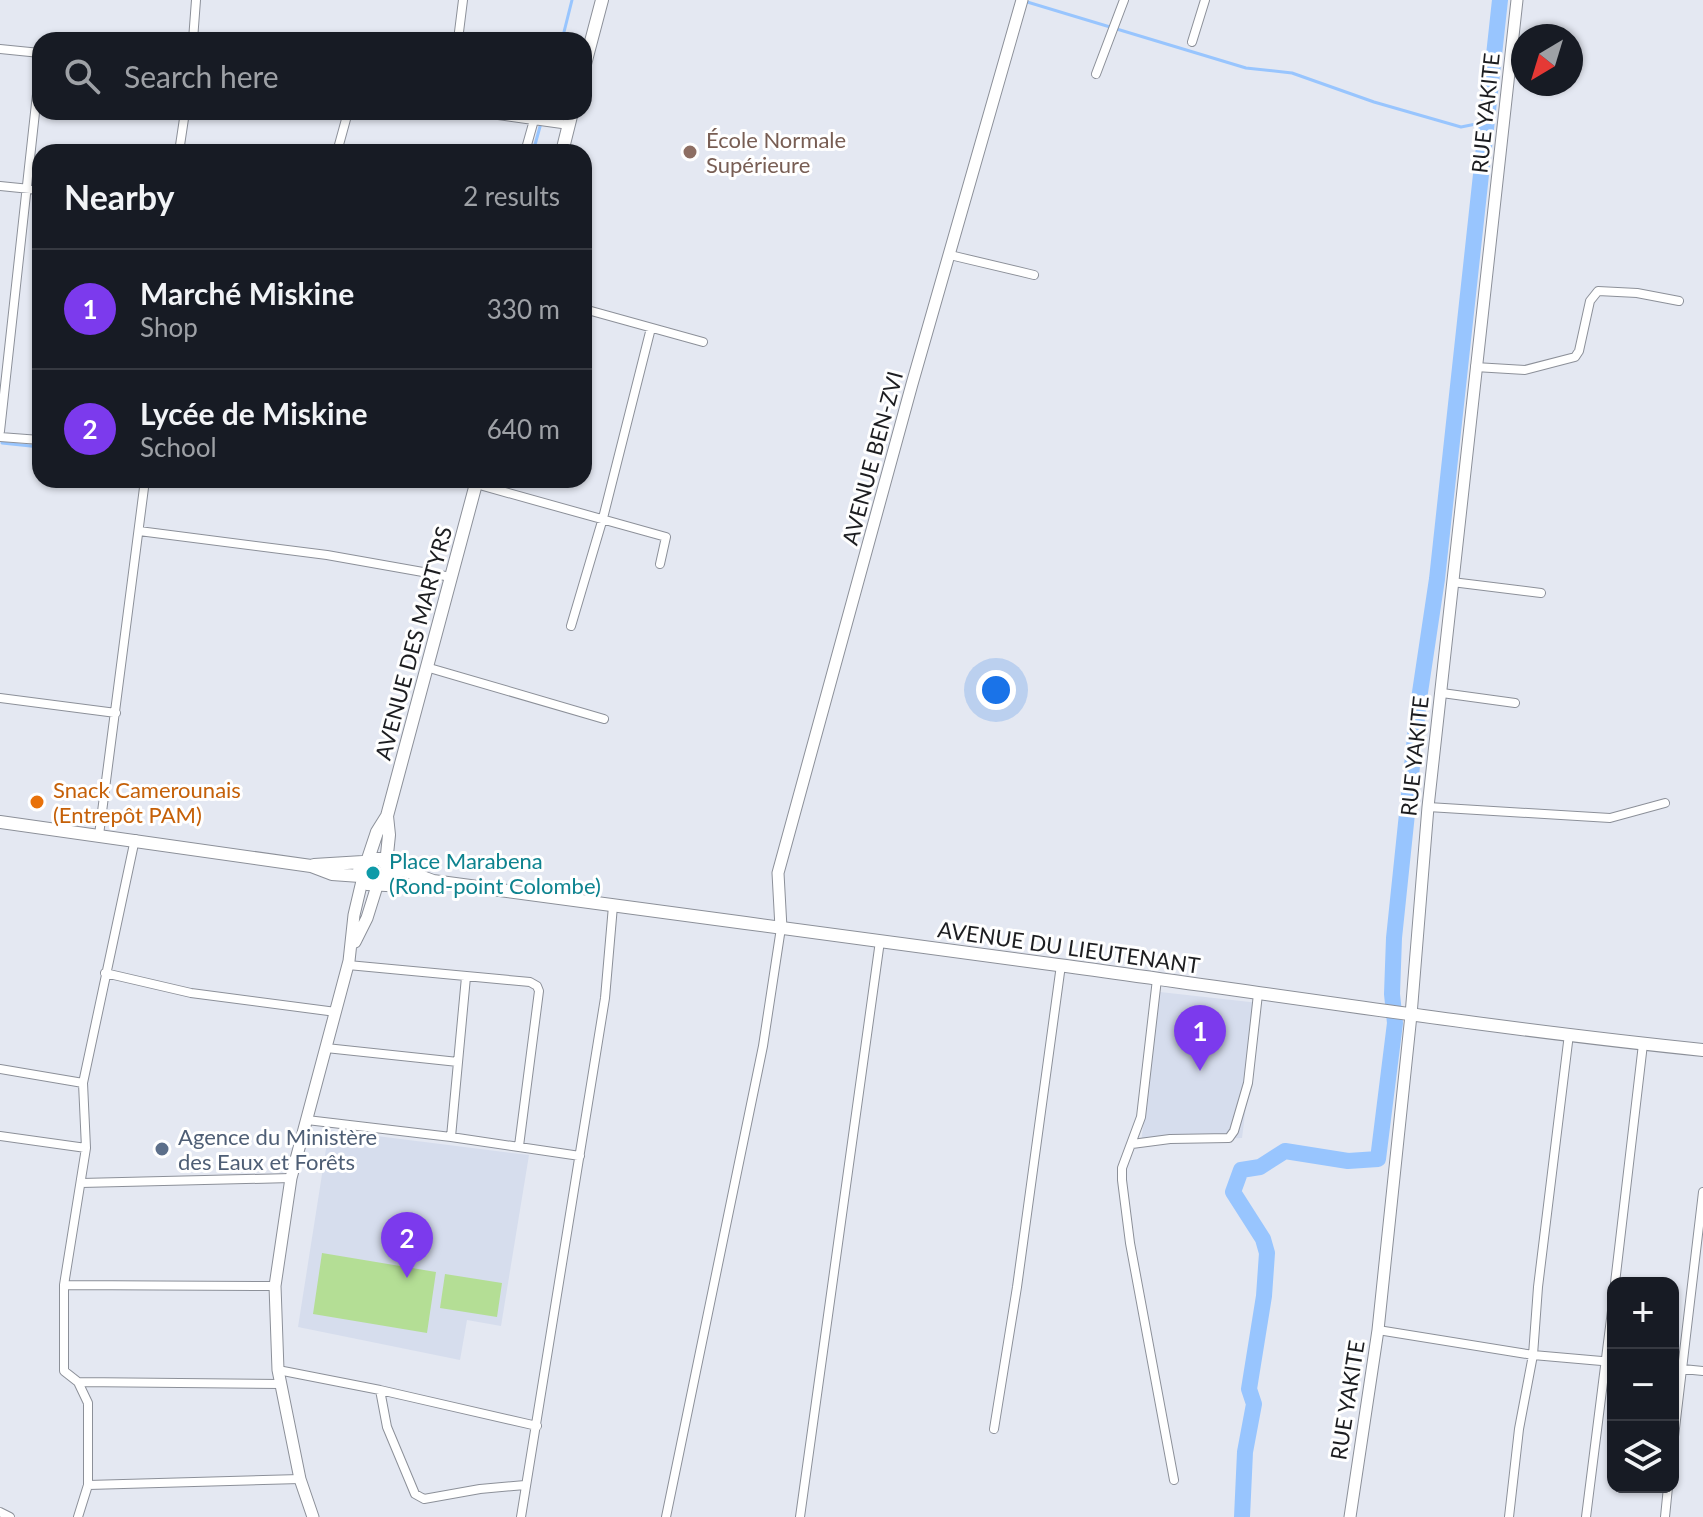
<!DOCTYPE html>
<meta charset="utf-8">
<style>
:root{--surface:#171b24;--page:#20242c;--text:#f1f3f6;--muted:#9ea1a6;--line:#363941;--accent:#7c3aed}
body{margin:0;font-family:Lato,sans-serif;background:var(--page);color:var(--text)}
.controls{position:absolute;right:24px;bottom:24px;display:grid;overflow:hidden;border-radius:16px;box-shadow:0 2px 6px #0004}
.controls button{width:72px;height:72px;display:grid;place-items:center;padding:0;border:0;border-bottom:2px solid var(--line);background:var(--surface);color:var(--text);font:40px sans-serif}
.compass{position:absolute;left:1511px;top:24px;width:72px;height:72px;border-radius:50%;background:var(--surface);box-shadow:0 2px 6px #0004;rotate:218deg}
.you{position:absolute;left:996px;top:690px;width:28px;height:28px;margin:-20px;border:6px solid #fff;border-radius:50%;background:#1a73e8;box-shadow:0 0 0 12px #1a73e833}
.badge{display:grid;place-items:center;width:52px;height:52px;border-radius:50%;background:var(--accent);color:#fff;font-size:26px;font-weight:700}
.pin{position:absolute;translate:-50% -66px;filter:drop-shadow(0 2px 4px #0008)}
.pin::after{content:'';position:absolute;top:42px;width:28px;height:24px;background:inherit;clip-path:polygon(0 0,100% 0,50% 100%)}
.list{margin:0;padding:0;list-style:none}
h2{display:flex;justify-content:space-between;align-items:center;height:104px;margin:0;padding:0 32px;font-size:34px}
h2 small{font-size:26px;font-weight:400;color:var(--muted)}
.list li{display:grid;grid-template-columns:52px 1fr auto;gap:24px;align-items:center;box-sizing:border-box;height:120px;padding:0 32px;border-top:2px solid var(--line)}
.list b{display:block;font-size:30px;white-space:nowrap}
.list p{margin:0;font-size:26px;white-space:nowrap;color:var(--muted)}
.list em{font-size:26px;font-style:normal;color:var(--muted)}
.icon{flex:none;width:44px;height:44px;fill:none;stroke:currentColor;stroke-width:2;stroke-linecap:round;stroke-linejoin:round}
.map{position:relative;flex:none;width:1703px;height:1517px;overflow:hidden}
.search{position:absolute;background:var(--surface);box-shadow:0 2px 6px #0004;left:32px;top:32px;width:560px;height:88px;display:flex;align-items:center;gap:20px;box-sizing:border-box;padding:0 28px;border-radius:24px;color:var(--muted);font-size:30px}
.panel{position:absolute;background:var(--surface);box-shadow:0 2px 6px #0004;left:32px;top:144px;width:560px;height:344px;border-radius:24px}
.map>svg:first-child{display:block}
.built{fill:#d6dded}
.green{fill:#b4de95}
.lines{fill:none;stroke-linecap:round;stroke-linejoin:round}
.stream{stroke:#98c5fe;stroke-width:3}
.river{stroke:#98c5fe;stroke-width:16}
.street-casing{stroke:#8c9099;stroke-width:10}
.secondary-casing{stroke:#8c9099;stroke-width:13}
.primary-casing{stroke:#8c9099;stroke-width:14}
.street{stroke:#fff;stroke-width:8}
.secondary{stroke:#fff;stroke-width:11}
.primary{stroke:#fff;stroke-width:12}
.education-dot{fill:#8d6e63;stroke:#fff;stroke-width:3}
.food-dot{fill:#e8710a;stroke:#fff;stroke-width:3}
.culture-dot{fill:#0f9aa8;stroke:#fff;stroke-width:3}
.service-dot{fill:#5c6f8a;stroke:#fff;stroke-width:3}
.labels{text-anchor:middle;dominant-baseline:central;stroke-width:6;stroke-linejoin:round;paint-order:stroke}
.street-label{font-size:22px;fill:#1c1d20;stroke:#fff}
.education-label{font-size:22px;fill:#785e54;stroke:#fff;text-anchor:start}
.food-label{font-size:22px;fill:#c56008;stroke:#fff;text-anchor:start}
.culture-label{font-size:22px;fill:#0d838f;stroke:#fff;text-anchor:start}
.service-label{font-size:22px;fill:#4e5e75;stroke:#fff;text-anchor:start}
</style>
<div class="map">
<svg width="1703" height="1517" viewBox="0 0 1703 1517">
<rect width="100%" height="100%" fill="#e4e8f2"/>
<!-- built -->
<path class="built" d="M1160 992 1259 1003 1242 1138 1141 1143Z
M329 1130 529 1155 501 1326 467 1320 460 1360 298 1327Z"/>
<!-- green -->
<path class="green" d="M322 1253 436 1272 427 1333 313 1314Z
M445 1274 502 1283 497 1317 440 1308Z"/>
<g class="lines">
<!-- stream -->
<path class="stream" d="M1024 1 1246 68 1292 73 1374 102 1461 127 1486 122
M562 40 572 0
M542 115 543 112
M533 152 541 123
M2 443 40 447"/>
<!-- river -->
<path class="river" d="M1242 1517 1245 1452 1254 1404 1249 1389 1264 1296 1267 1253 1263 1239 1233 1192 1241 1170 1260 1167 1285 1151 1348 1161 1378 1159 1395 1023 1392 994 1394 938 1419 699 1437 579 1500 0"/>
<defs>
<path id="street" d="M193 40 196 0
M458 40 463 0
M1192 42 1205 0
M0 49 40 53
M1096 74 1124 0
M477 112 569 125
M179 152 185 112
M337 152 348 112
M525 152 534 120
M0 186 40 190
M950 255 1034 275
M584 309 703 342
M1475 367 1525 370 1575 357 1579 351 1590 301 1598 291 1637 293 1679 301
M0 431 40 67
M0 437 40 440
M476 484 666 537 660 564
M139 531 327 555 451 577
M1452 582 1541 593
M571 626 603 518 651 328
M426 667 604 719
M1442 693 1515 703
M0 698 116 713
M1428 807 1610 818 1665 803
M99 835 145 480
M348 965 530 982 537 986 539 991 519 1146
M105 973 191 993 336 1012
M1157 979 1141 1117 1122 1168V1180L1130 1243 1174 1480
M326 1048 458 1062
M0 1069 83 1083
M307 1120 451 1137 580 1156
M0 1136 86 1148
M451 1137 466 977
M1132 1144 1170 1139 1229 1138 1234 1131 1248 1083 1258 994
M81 1183 291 1178
M1615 1283 1643 1044
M64 1285 275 1286
M1378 1330 1533 1355 1613 1362
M1673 1368 1703 1371
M278 1370 380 1390 537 1426
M78 1382 281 1384
M380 1390 387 1427 415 1494 424 1499 480 1489 525 1485
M994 1429 1017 1287 1061 965
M1673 1445 1703 1192
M88 1485V1403L78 1382 64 1371V1285L86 1148 83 1083 135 839
M0 1512 10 1517
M78 1517 88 1485 300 1479
M521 1517 605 998 613 906
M666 1517 763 1046 781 928
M800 1517 880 941
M1509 1517 1519 1429 1533 1355 1538 1287 1569 1034
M1586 1517 1613 1303
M1665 1517 1668 1487"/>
<path id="secondary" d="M781 928 778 873 912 384 1022 0
M355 942 367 918 377 886
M313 1517 300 1479 278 1370 275 1286 291 1178 349 961 354 915 362 881
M1350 1517 1378 1330 1411 1015 1428 807 1517 0"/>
<path id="primary" d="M584 68 602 0
M562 152 572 112
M0 822 311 866 332 874 360 876
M368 859 377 832 387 816 477 480
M386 864 389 835 387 816
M314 865 363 862
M388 869 406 871 433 881C641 909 850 937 1058 965 1273 994 1487 1028 1703 1050
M382 884C390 875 389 867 381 859H368L359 871 367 884 405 886 428 881"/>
</defs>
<!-- street casing -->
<use href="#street" class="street-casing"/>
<!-- secondary casing -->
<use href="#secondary" class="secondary-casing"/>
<!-- primary casing -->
<use href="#primary" class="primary-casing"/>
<!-- street -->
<use href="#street" class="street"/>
<!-- secondary -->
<use href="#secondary" class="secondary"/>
<!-- primary -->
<use href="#primary" class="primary"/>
</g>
<!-- markers -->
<circle class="education-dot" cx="690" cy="152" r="8"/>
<circle class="food-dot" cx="37" cy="802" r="8"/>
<circle class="culture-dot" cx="373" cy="873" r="8"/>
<circle class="service-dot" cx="162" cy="1149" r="8"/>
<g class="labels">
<!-- street labels -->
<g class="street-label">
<text transform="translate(1485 113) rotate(-84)">RUE YAKITE</text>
<text transform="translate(872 458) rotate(-75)">AVENUE BEN-ZVI</text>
<text transform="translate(413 643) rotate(-75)">AVENUE DES MARTYRS</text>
<text transform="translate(1414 756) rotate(-84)">RUE YAKITE</text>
<text transform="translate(1069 947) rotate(8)">AVENUE DU LIEUTENANT</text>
<text transform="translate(1347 1400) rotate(-81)">RUE YAKITE</text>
</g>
<!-- education labels -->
<g class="education-label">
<text x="706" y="139">École Normale<tspan x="706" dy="25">Supérieure</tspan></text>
</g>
<!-- food labels -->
<g class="food-label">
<text x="53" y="789">Snack Camerounais<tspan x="53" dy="25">(Entrepôt PAM)</tspan></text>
</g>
<!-- culture labels -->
<g class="culture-label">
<text x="389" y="860">Place Marabena<tspan x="389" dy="25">(Rond-point Colombe)</tspan></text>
</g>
<!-- service labels -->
<g class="service-label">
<text x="178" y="1136">Agence du Ministère<tspan x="178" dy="25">des Eaux et Forêts</tspan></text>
</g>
</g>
</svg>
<div class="controls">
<button>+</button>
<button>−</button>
<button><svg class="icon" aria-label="layers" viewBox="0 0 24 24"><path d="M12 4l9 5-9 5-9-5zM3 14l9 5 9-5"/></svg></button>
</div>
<svg class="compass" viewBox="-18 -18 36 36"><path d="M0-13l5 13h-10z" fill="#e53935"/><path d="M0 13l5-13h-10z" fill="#9ea1a6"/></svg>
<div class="you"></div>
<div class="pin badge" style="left:1200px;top:1071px">1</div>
<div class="pin badge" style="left:407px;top:1278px">2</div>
<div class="search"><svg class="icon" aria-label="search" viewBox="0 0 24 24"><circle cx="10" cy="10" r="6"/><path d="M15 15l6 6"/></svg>Search here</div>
<section class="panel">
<h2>Nearby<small>2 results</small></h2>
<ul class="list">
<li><span class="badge">1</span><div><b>Marché Miskine</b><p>Shop</p></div><em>330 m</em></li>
<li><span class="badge">2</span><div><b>Lycée de Miskine</b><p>School</p></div><em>640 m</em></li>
</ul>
</section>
</div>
